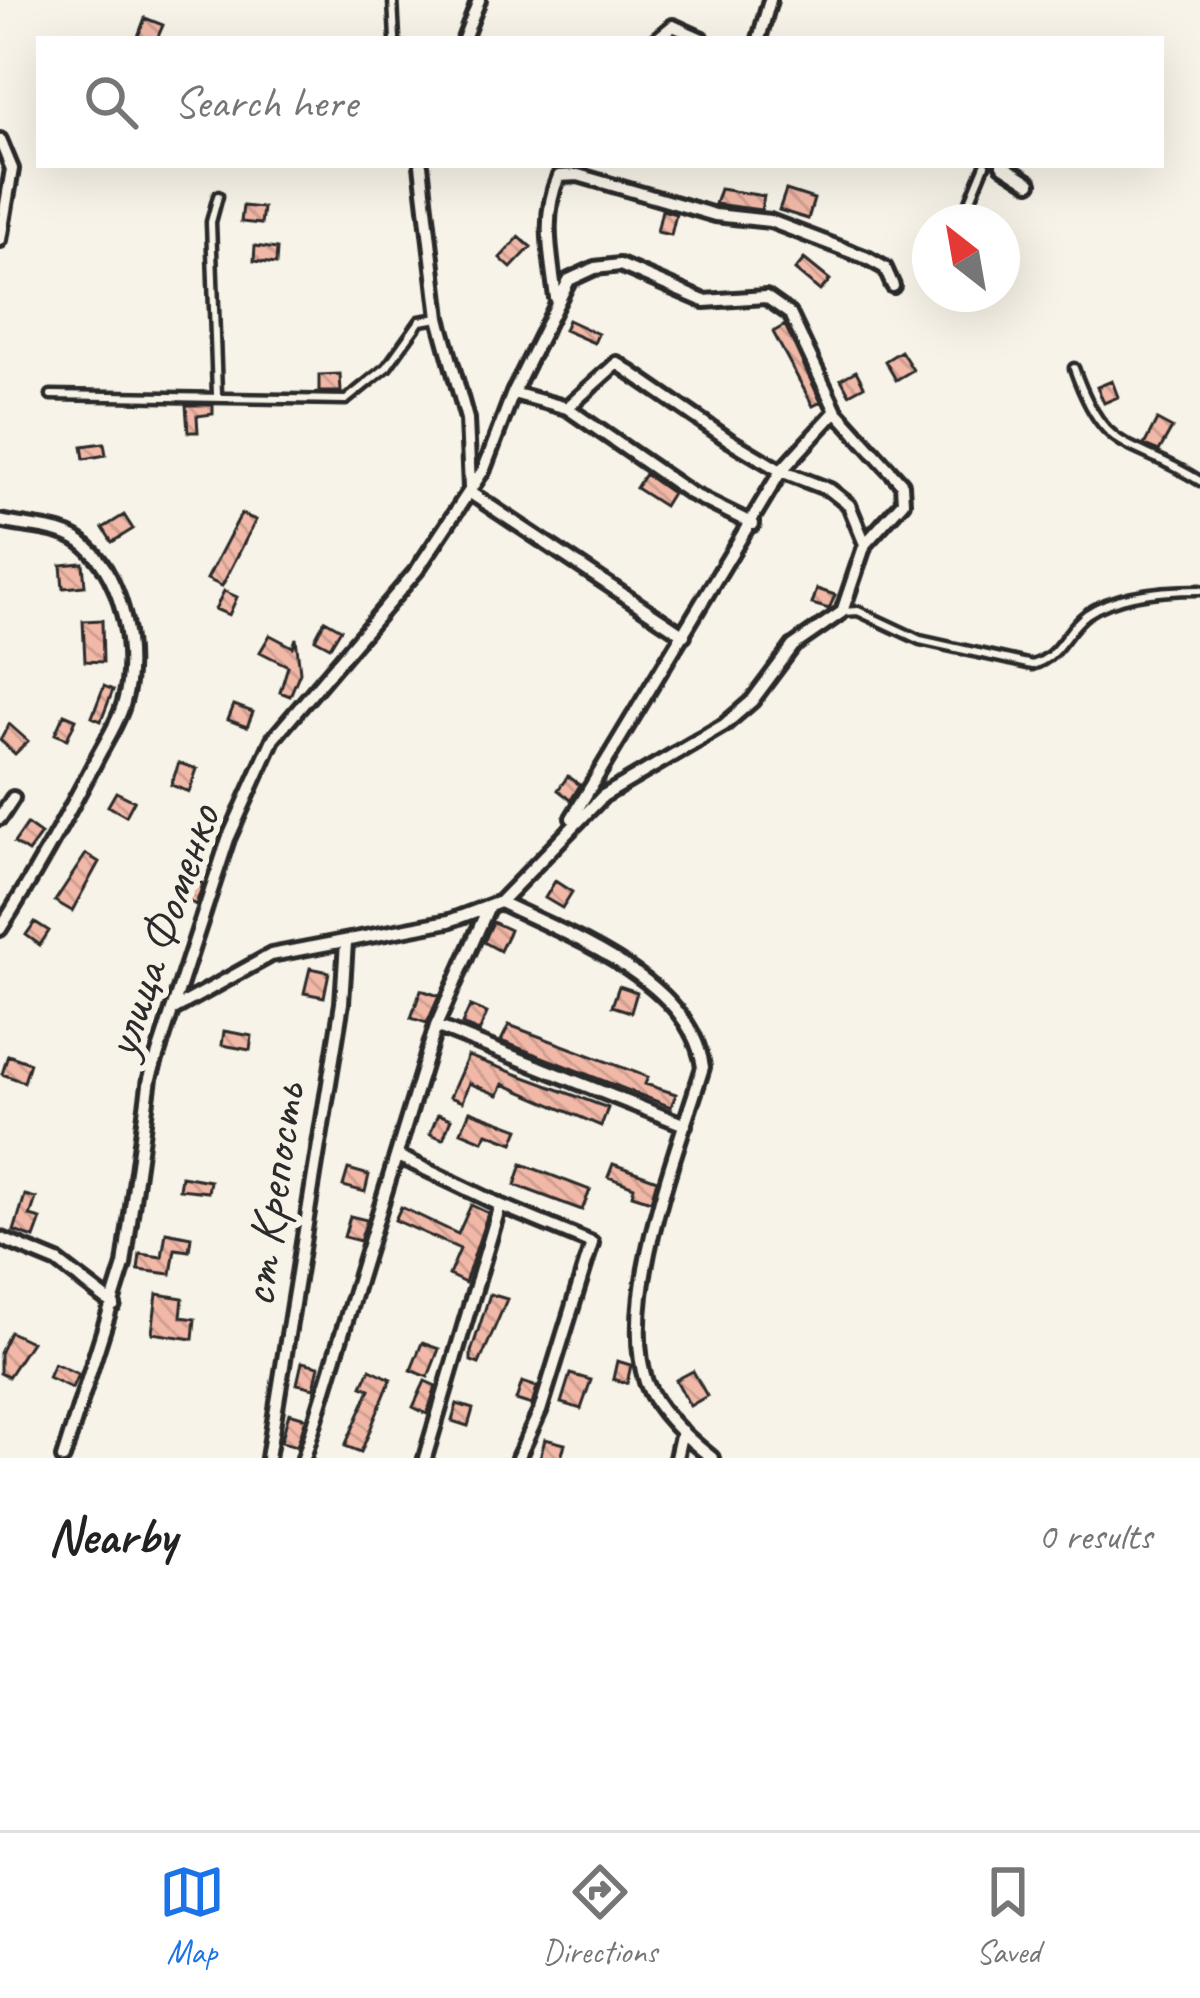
<!DOCTYPE html>
<meta charset="utf-8">
<style>
:root{--surface:#fff;--page:#f6f6f6;--text:#222;--muted:#767676;--line:#e0e0e0;--accent:#1a73e8}
body{margin:0;font-family:Caveat,sans-serif;background:var(--page);color:var(--text)}
.compass{position:absolute;left:912px;top:204px;width:108px;height:108px;border-radius:50%;background:var(--surface);box-shadow:0 12px 48px #0002;rotate:329deg}
.list{margin:0;padding:0;list-style:none}
h2{display:flex;justify-content:space-between;align-items:center;height:156px;margin:0;padding:0 48px;font-size:51px}
h2 small{font-size:39px;font-weight:400;color:var(--muted)}
.icon{flex:none;width:66px;height:66px;fill:none;stroke:currentColor;stroke-width:2;stroke-linecap:round;stroke-linejoin:round}
.map{position:relative;flex:none;width:1200px;height:1458px;overflow:hidden}
.search{position:absolute;background:var(--surface);box-shadow:0 12px 48px #0002;left:36px;right:36px;top:36px;height:132px;display:flex;align-items:center;gap:30px;box-sizing:border-box;padding:0 42px;border-radius:0px;color:var(--muted);font-size:45px}
.sheet{height:372px;background:var(--surface)}
nav{display:flex;justify-content:space-around;align-items:center;box-sizing:border-box;height:168px;border-top:3px solid var(--line);background:var(--surface);font-size:33px;color:var(--muted)}
nav a{display:grid;justify-items:center;gap:6px}
nav .on{color:var(--accent)}
.map>svg:first-child{display:block}
.building{fill:url(#building-back-hatch);stroke:#2b2b2b;stroke-width:3}
.lines{fill:none;stroke-linecap:round;stroke-linejoin:round}
.service-casing{stroke:#2b2b2b;stroke-width:15}
.minor-casing{stroke:#2b2b2b;stroke-width:20}
.service{stroke:#f7f3e8;stroke-width:6}
.minor{stroke:#f7f3e8;stroke-width:10}
.labels{text-anchor:middle;dominant-baseline:central;stroke-width:12;stroke-linejoin:round;paint-order:stroke}
.street-label{font-size:51px;fill:#2b2b2b;stroke:#f7f3e8}
</style>
<div class="map">
<svg width="1200" height="1458" viewBox="0 0 1200 1458">
<defs>
<pattern id="building-back-hatch" width="6" height="6" patternUnits="userSpaceOnUse" patternTransform="scale(3)"><rect width="6" height="6" fill="#f1b8a7"/><path d="M-1 5l2 2M0 0l6 6M5-1l2 2" fill="none" stroke="#cf9e90"/></pattern>
</defs>
<rect width="100%" height="100%" fill="#f7f3e8"/>
<filter id="ink" filterUnits="userSpaceOnUse"><feTurbulence type="fractalNoise" baseFrequency=".00833" numOctaves="2"/><feDisplacementMap in="SourceGraphic" scale="24" xChannelSelector="R" yChannelSelector="G"/><feConvolveMatrix kernelMatrix="1 2 1 2 8 2 1 2 1" color-interpolation-filters="sRGB"/></filter>
<g filter="url(#ink)">
<!-- building -->
<path class="building" d="M145 18 163 25 157 39H137Z
M720 189 764 196 761 210 715 204Z
M786 190 814 199 808 219 779 210Z
M243 206 263 208 261 224 241 222Z
M662 210 676 214 671 235 657 232Z
M519 237 531 247 511 268 500 258Z
M255 246 277 249 276 264 254 261Z
M804 259 830 280 820 291 795 270Z
M568 320 598 334 594 343 564 330Z
M785 325 821 402 813 406 773 332Z
M901 351 913 370 896 380 885 361Z
M856 371 864 386 849 394 841 379Z
M340 374 341 392H319V375Z
M1112 381 1118 397 1104 403 1097 387Z
M186 405H213V414L197 416 198 432H188Z
M1157 420 1172 428 1159 451 1144 445Z
M104 443 106 455 84 459 82 446Z
M645 474 672 493 664 506 636 488Z
M241 514 256 520 222 586 207 579Z
M124 515 133 529 112 542 103 528Z
M83 563 85 586 63 588 61 565Z
M817 589 835 595 829 609 812 604Z
M224 591 237 597 229 615 215 609Z
M102 620 103 662 85 661 83 621Z
M325 620 341 629 330 647 315 639Z
M270 635 293 647 296 638 300 672 290 696 280 692 288 666 260 652Z
M104 686 113 690 101 721 92 717Z
M234 705 253 712 247 727 228 720Z
M64 714 76 719 67 739 55 734Z
M9 724 28 741 15 754 0 740Z
M179 763 197 769 189 792 171 785Z
M568 776 580 785 571 800 558 790Z
M116 792 134 801 126 816 108 806Z
M27 824 41 834 28 852 14 843Z
M86 854 99 862 72 911 55 901Z
M191 877 203 884 196 905 180 896Z
M555 881 572 892 562 908 545 898Z
M35 922 49 931 40 945 26 935Z
M493 922 510 930 500 951 484 942Z
M310 968 329 972 324 997 304 993Z
M619 986 637 992 631 1012 612 1006Z
M421 990 439 996 427 1023 411 1018Z
M470 1006 487 1013 479 1032 462 1024Z
M509 1025 648 1077 645 1084 676 1094 671 1107 501 1041Z
M224 1031 252 1036 250 1050 222 1045Z
M8 1055 30 1063 24 1082 2 1074Z
M468 1056 608 1108 601 1126 503 1084 498 1095 469 1083 462 1102 450 1097Z
M470 1111 519 1129 513 1143 487 1133 483 1141 461 1132Z
M438 1114 451 1119 443 1139 430 1134Z
M522 1164 590 1190 582 1210 515 1185Z
M613 1164 657 1180 651 1201 632 1195 634 1187 608 1177Z
M348 1169 369 1175 365 1192 343 1186Z
M181 1176 210 1181 208 1192 179 1189Z
M25 1195 36 1198 30 1216 41 1219 34 1238 14 1231Z
M471 1205 488 1213 465 1283 449 1275 460 1249 395 1220 401 1207 458 1234Z
M350 1216 367 1220 360 1241 344 1237Z
M166 1232 191 1237 189 1251 175 1249 171 1274 138 1270 140 1254 162 1257Z
M157 1294 183 1298 181 1317 195 1319 193 1339 152 1333Z
M490 1294 507 1299 479 1364 471 1361V1352Z
M10 1332 31 1342 8 1377 0 1373V1353Z
M422 1343 439 1349 428 1377 411 1370Z
M617 1361 631 1365 627 1383 613 1379Z
M302 1362 319 1366 314 1388 297 1384Z
M54 1363 78 1374 72 1388 48 1377Z
M370 1369 391 1379 361 1452 345 1446 370 1389 362 1386Z
M693 1371 707 1396 690 1406 676 1380Z
M570 1374 591 1380 581 1409 561 1403Z
M425 1381 436 1386 427 1414 413 1407Z
M522 1382 537 1387 532 1405 516 1400Z
M457 1404 473 1409 468 1426 452 1421Z
M289 1413 306 1418 297 1446 281 1442Z
M545 1439 565 1444 561 1458H540Z"/>
<g class="lines">
<defs>
<path id="service" d="M393 0 395 39
M968 206 985 165
M1074 368C1106 459 1130 437 1200 481
M217 394 211 222 218 196
M51 395 346 400 387 367 420 321 439 318
M842 612 858 611 920 640 1032 665C1060 657 1065 630 1087 614 1118 593 1165 590 1200 590"/>
<path id="minor" d="M464 39 479 0
M657 39 673 26 702 39
M759 39 770 0
M0 140 12 169 0 240
M421 165 439 318 467 419 470 488
M1002 165 1030 183
M556 298C551 257 541 216 559 176L578 175 715 215 770 221 867 258 885 268 893 286
M513 393 567 408 690 493 753 524
M567 408 617 363 729 440 781 471 830 490 849 505 865 544
M469 492 684 635
M0 521C28 528 65 526 87 547 124 580 138 656 124 702 119 722 105 742 96 760 66 818 35 874 0 929
M0 818 13 798
M572 818 781 471 836 411
M172 1010 271 955 449 921 500 902C569 936 690 979 703 1067 678 1149 618 1299 646 1382 657 1412 688 1439 712 1458
M436 1026 685 1125
M398 1156 500 1205 425 1458
M500 1205 592 1243 540 1411 518 1458
M0 1238 58 1262 114 1305
M63 1458 124 1265 150 1078 228 839 273 739 417 570 484 469 513 393 569 280 595 268 620 265 704 301 766 297 790 314 836 411 902 484 903 502 865 544 842 612 793 646 752 701 724 725 603 796 500 902
M268 1458 342 1003 346 942
M304 1458 436 1026 488 908
M676 1458 682 1431"/>
</defs>
<!-- service casing -->
<use href="#service" class="service-casing"/>
<!-- minor casing -->
<use href="#minor" class="minor-casing"/>
<!-- service -->
<use href="#service" class="service"/>
<!-- minor -->
<use href="#minor" class="minor"/>
</g>
</g>
<g class="labels">
<!-- street labels -->
<g class="street-label">
<text transform="translate(161 931) rotate(-71)">улица Фоменко</text>
<text transform="translate(272 1195) rotate(-82)">ст Крепость</text>
</g>
</g>
</svg>
<svg class="compass" viewBox="-18 -18 36 36"><path d="M0-13l5 13h-10z" fill="#e53935"/><path d="M0 13l5-13h-10z" fill="#767676"/></svg>
<div class="search"><svg class="icon" aria-label="search" viewBox="0 0 24 24"><circle cx="10" cy="10" r="6"/><path d="M15 15l6 6"/></svg>Search here</div>
</div>
<section class="sheet">
<h2>Nearby<small>0 results</small></h2>
<ul class="list">
</ul>
</section>
<nav>
<a class="on"><svg class="icon" aria-label="map" viewBox="0 0 24 24"><path d="M3 6l6-2 6 2 6-2v14l-6 2-6-2-6 2zM9 4v14M15 6v14"/></svg>Map</a>
<a><svg class="icon" aria-label="directions" viewBox="0 0 24 24"><path d="M12 3l9 9-9 9-9-9zM9 14v-3h6M13 9l2 2-2 2"/></svg>Directions</a>
<a><svg class="icon" aria-label="saved" viewBox="0 0 24 24"><path d="M7 4h10v16l-5-4-5 4z"/></svg>Saved</a>
</nav>
